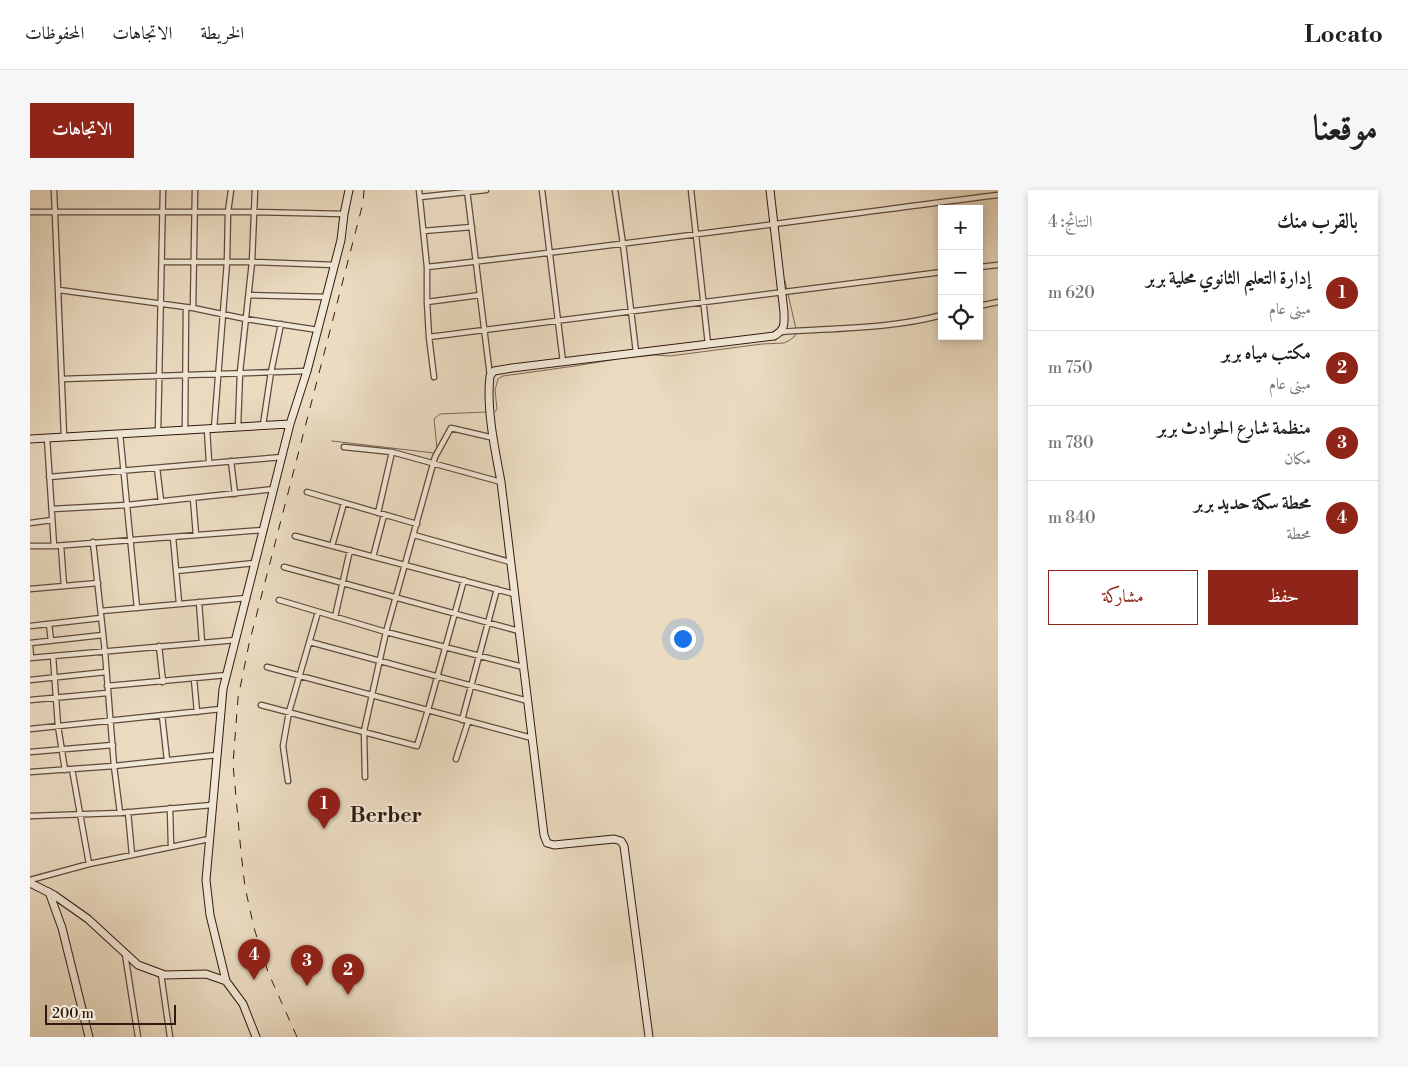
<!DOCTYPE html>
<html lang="ar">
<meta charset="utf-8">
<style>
:root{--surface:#fff;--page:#f6f6f6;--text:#202124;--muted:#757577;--line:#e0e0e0;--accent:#8f2418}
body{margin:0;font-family:"Libre Bodoni",Amiri,serif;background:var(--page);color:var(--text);direction:rtl}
.controls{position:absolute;right:15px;top:15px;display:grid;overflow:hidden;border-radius:0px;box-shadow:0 2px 8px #0003}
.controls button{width:45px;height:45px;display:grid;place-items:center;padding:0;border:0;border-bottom:1px solid var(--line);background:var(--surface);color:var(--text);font:25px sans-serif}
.scale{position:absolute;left:15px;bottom:12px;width:131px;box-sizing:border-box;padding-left:5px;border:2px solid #311a0e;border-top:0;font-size:14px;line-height:18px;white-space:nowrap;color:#311a0e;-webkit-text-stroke:4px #f2e8d7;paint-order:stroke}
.you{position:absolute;left:652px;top:448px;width:18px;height:18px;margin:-12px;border:4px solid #fff;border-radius:50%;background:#1a73e8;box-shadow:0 0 0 8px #1a73e833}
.badge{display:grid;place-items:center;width:32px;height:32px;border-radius:50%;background:var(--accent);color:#fff;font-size:16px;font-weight:700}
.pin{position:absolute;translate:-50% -41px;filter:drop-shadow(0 1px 2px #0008)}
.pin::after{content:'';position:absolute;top:26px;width:18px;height:15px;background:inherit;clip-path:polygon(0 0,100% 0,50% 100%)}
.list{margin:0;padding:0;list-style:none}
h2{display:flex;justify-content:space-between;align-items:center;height:65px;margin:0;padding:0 20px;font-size:21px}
h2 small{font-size:16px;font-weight:400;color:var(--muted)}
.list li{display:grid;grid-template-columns:32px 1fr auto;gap:15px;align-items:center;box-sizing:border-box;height:75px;padding:0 20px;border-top:1px solid var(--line)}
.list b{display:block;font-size:19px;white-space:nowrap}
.list p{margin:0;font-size:16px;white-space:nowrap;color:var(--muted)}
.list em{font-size:16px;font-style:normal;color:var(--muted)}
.actions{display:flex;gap:10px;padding:15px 20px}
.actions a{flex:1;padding:11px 0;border:1px solid var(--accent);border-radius:0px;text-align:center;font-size:18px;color:var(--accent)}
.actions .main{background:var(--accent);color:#fff}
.icon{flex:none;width:28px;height:28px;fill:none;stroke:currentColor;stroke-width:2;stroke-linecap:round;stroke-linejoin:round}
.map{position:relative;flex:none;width:968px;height:847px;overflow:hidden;direction:ltr;border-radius:0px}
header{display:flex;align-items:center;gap:30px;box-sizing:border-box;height:70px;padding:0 25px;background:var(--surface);border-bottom:1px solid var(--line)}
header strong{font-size:24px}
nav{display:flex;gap:28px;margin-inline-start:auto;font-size:18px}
.intro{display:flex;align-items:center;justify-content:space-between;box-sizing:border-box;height:120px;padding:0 30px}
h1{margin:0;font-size:35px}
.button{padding:12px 22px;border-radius:0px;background:var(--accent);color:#fff;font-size:18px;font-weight:700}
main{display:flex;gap:30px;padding:0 30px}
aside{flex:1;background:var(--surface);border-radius:0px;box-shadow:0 2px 8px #0003}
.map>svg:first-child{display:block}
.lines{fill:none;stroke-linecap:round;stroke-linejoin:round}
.stream{stroke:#7b6655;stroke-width:1}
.street-casing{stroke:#604a3b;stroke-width:7}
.secondary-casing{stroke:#311a0e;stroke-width:9}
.street{stroke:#f2e8d7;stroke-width:4.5}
.secondary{stroke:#f2e8d7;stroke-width:7}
.rail{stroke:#311a0e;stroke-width:1;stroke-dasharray:9 9;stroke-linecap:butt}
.labels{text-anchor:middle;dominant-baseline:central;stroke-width:4;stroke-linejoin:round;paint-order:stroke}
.district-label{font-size:21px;font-weight:bold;fill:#311a0e;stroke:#f2e8d7}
</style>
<header>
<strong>Locato</strong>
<nav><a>الخريطة</a><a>الاتجاهات</a><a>المحفوظات</a></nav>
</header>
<div class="intro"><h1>موقعنا</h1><a class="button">الاتجاهات</a></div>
<main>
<aside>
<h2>بالقرب منك<small>النتائج: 4</small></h2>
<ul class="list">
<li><span class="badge">1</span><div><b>إدارة التعليم الثانوي محلية بربر</b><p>مبنى عام</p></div><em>620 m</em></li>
<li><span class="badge">2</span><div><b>مكتب مياه بربر</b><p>مبنى عام</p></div><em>750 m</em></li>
<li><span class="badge">3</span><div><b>منظمة شارع الحوادث بربر</b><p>مكان</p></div><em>780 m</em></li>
<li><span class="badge">4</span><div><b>محطة سكة حديد بربر</b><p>محطة</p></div><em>840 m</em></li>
</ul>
<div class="actions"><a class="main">حفظ</a><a>مشاركة</a></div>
</aside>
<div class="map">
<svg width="968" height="847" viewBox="0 0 968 847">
<rect width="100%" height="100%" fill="#ebdbc1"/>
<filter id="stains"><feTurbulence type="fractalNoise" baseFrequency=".004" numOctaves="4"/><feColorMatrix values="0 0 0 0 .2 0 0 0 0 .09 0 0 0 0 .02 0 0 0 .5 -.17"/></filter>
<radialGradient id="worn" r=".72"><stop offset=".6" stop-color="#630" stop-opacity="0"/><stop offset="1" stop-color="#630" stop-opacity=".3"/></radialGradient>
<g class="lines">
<!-- stream -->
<path class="stream" d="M755 91 757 100
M758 104 766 139
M593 168 625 165 640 166 732 154 754 153 760 150 765 146 766 143
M465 222 467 219 465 200 468 189 473 186 545 176 587 169
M302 251 404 263 405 261
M407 258 404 229 410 224 456 222"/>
<defs>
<path id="street" d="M24 0 34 247
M389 0 397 77V112L450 105
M437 0 460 186
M512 0 533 172
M585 0 593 54 606 162
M661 0 678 154
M390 7 456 0
M0 22H223L314 24
M393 41 442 37
M132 72H222L305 75
M397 77C588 56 778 29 968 5
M949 77 968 75
M29 100 163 118 216 129 288 140
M219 105 296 107
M397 112 399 147 404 187
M949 116 968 112
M163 118 165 0
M751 142C804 138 860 139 912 125
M399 147 912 82
M32 189 277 181
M233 235 241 182 251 134
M208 237 210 182 222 72 225 0
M177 239 179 272
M184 239 197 72 198 22 201 0
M155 241 156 118
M128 242 133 0
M90 244 107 418
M17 248 24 356
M314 257 362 262 471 292
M201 271 205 304
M127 278 131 311
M19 287 252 267
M277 302 387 334
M163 308 166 345
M22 319 97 315 244 299
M348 323 362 262
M0 333 22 330
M384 345 480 372
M265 346 484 404
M143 347 149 413
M63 352 75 462 84 576 90 623
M0 356H24L234 340
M31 356 34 396
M302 356 314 313
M343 367 354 325
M254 377 489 441
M146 381 225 373
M0 399 68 393
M249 410 356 442 493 477
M169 412 172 453
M71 421 217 408
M305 427 320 360
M19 434 21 451
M0 436 71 428
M280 452 498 511
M0 453 73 445
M0 455 1 468
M129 456 133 492
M23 466 28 536 35 580
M0 468 206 450
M237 477 502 548
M164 489 167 522
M0 490 76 482
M77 496 197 485
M0 510 77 503
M231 515 387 556 398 520 434 390
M132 525 137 570
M432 530 467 399
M0 539 191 519
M0 562 83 555
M426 569 438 532
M42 579 59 674
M0 582 84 576 187 565
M335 587 334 541 356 442 405 267 421 238 464 248
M258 591 253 556 259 522 288 422
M140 618 141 657
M98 622 102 665
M0 626 90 623 182 615
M0 690 59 674 179 649
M95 764 108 847
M131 784 140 847"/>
<path id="secondary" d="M0 249 260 234
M0 693 24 705 58 729 108 775 135 785 176 784 196 791 213 814 226 847
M19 702 32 738 59 847
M196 791 180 725 176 690 193 499 260 234 277 181 311 50 314 24 319 0
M619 847 594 656 591 651 584 649 524 655 517 653 514 645 471 292C465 260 456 218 460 186L464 181 482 178 744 146C756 139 754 134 754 122L740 0"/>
</defs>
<!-- street casing -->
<use href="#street" class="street-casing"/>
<!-- secondary casing -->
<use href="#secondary" class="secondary-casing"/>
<!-- street -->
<use href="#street" class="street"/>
<!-- secondary -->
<use href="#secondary" class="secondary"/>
<!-- rail -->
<path class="rail" d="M267 847 238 782 224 738 215 697 211 662 203 574 208 508 219 454 333 13 334 0"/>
</g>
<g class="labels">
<!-- district labels -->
<g class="district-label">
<text x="356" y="626">Berber</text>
</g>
</g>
<rect width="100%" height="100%" filter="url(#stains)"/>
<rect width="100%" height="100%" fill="url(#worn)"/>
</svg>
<div class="controls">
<button>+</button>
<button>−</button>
<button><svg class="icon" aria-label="locate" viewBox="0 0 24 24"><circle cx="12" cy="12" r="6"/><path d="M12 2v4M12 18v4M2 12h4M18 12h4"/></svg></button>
</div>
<div class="scale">200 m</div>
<div class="you"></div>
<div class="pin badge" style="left:294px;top:639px">1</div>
<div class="pin badge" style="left:318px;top:805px">2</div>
<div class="pin badge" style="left:277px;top:796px">3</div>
<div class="pin badge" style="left:224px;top:790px">4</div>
</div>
</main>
